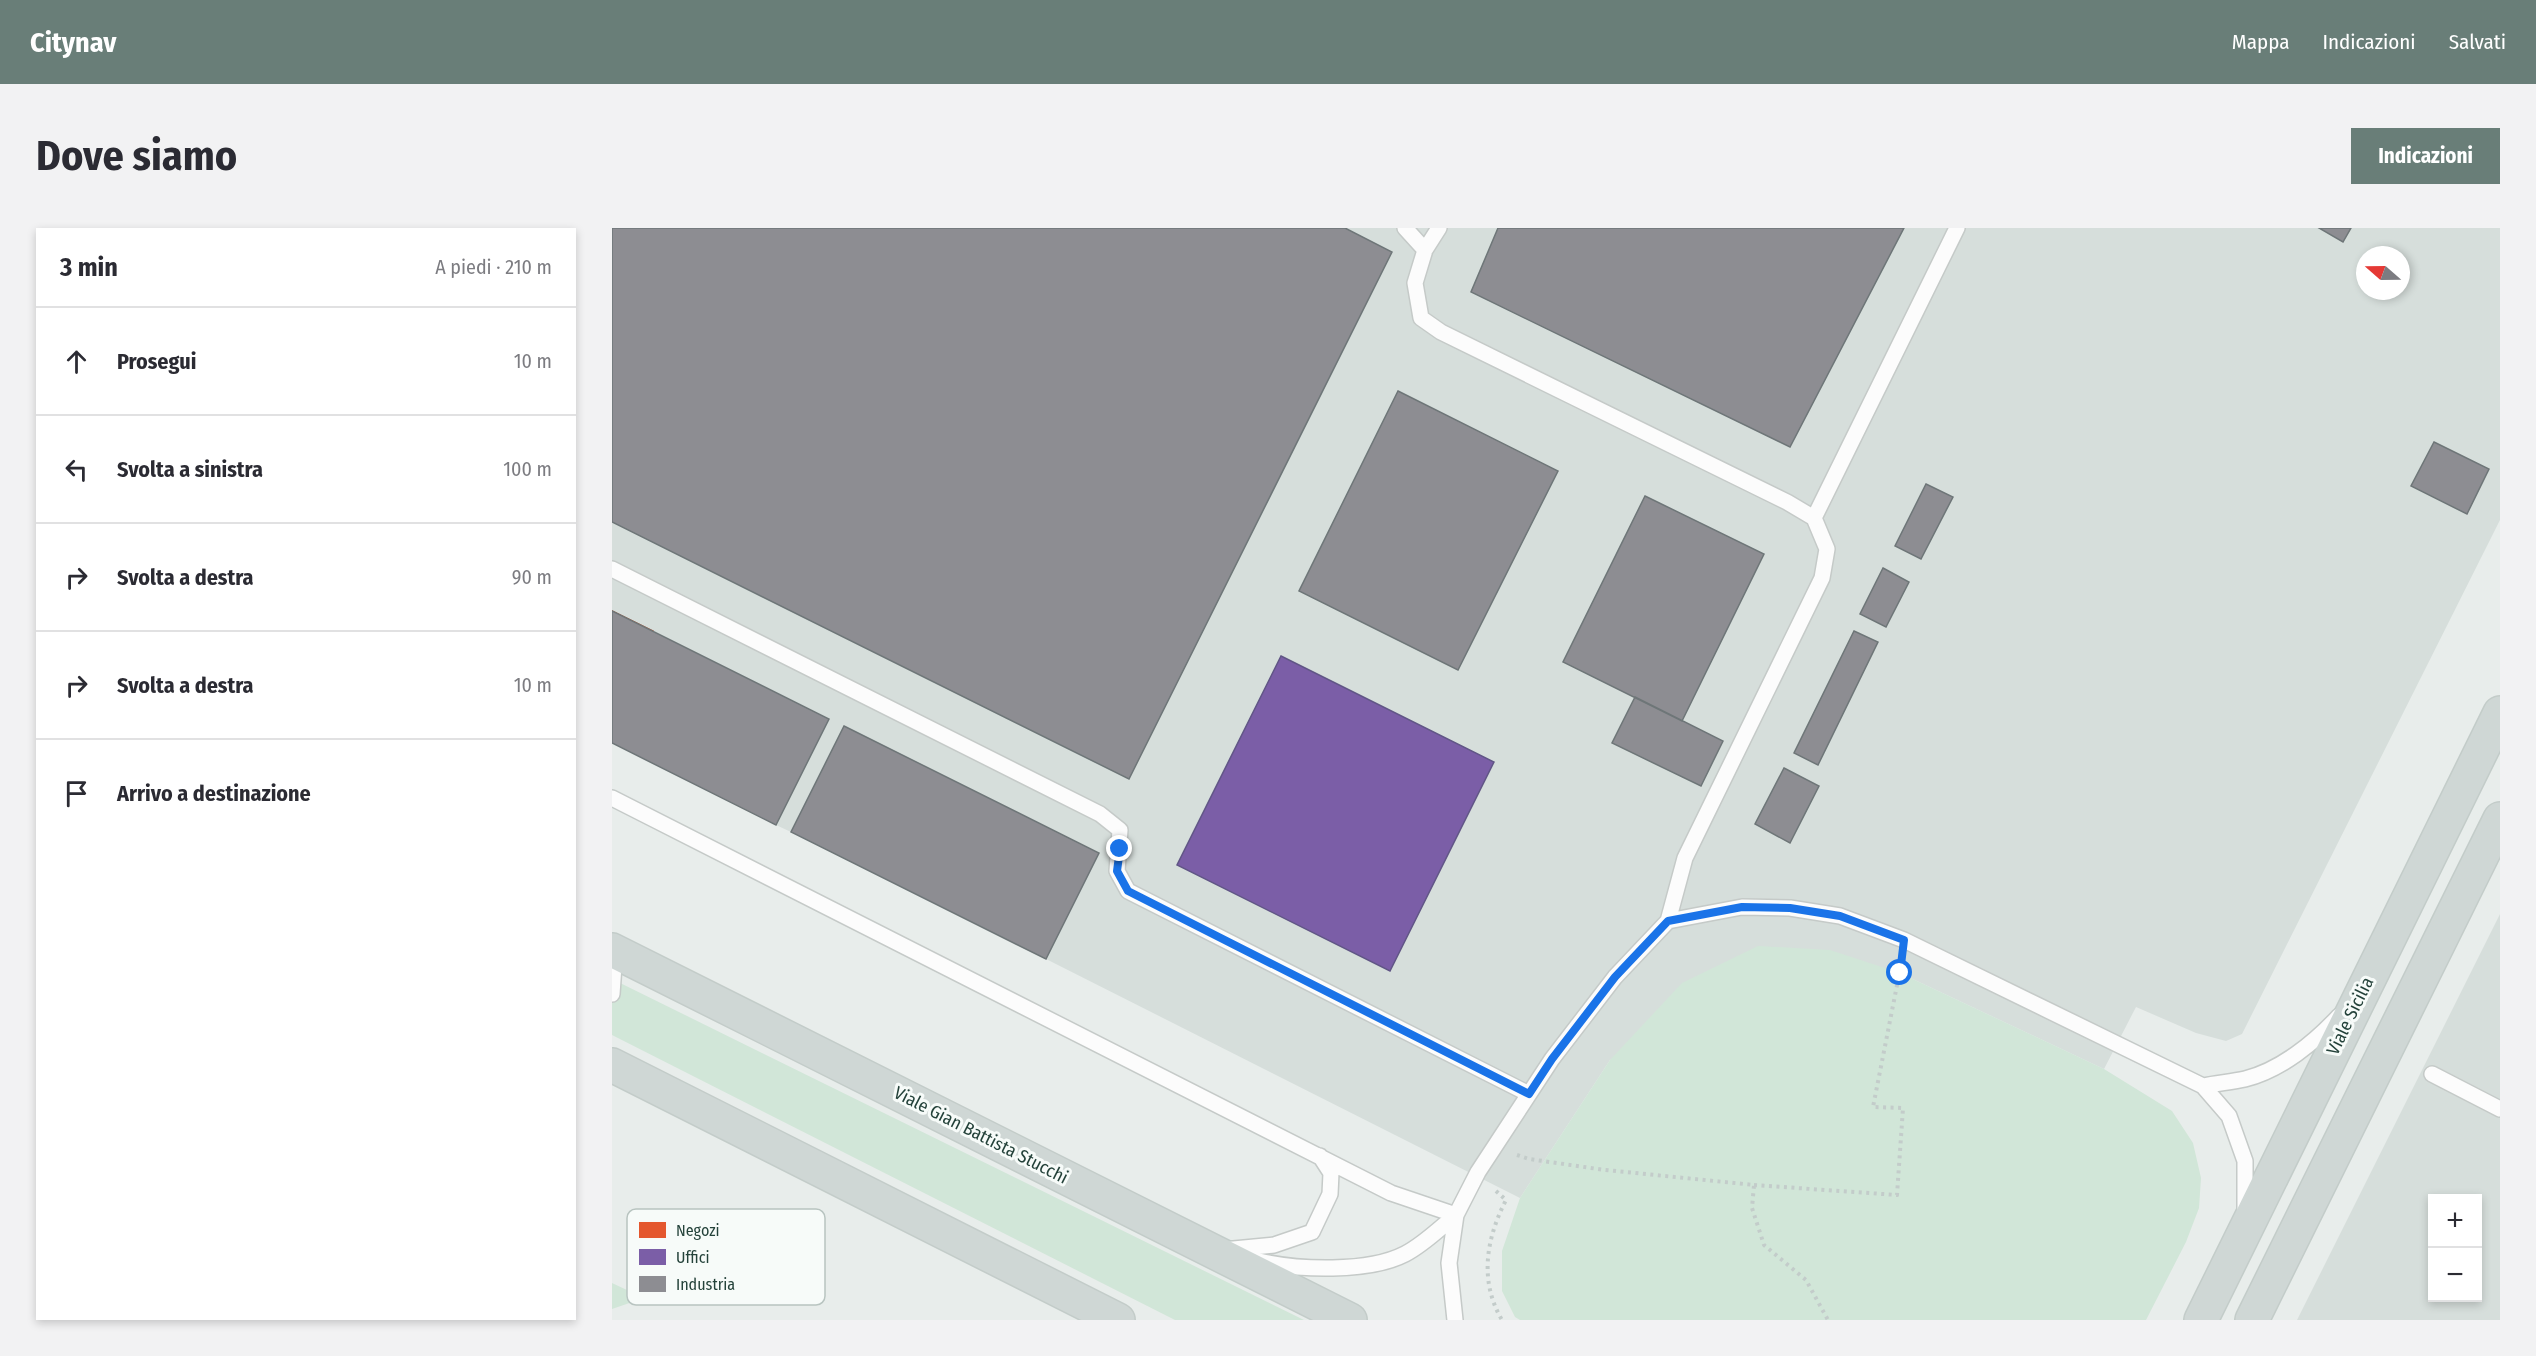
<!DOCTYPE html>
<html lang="it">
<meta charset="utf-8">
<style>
:root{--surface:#fff;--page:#f2f2f3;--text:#2b2b33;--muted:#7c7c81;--line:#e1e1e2;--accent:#697e78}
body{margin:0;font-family:"Fira Sans Condensed",sans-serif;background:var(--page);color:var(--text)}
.controls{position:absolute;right:18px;bottom:18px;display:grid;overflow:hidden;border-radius:0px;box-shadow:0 3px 9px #0003}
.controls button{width:54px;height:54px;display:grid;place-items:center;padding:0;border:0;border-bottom:2px solid var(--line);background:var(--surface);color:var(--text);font:30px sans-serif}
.compass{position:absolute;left:1744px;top:18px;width:54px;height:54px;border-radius:50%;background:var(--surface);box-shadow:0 3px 9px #0003;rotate:290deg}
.stop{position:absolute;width:18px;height:18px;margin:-14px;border:4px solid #1a73e8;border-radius:50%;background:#fff}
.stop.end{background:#1a73e8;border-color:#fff;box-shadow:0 2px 6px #0008}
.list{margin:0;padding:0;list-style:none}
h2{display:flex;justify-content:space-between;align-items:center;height:78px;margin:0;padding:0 24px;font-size:26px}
h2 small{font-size:20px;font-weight:400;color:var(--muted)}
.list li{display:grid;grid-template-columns:39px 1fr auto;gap:18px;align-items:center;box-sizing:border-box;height:108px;padding:0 24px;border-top:2px solid var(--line)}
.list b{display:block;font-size:22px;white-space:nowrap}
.list em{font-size:20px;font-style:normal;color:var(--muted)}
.icon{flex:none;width:33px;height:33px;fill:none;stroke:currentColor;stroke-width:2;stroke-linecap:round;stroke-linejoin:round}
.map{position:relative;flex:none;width:1888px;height:1092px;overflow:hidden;border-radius:0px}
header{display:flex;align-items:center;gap:36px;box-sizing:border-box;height:84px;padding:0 30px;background:var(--accent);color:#fff}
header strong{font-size:28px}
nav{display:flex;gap:33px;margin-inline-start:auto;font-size:21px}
.intro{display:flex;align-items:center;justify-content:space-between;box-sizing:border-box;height:144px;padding:0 36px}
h1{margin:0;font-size:42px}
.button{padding:15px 27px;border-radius:0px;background:var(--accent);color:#fff;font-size:21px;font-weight:700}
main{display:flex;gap:36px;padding:0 36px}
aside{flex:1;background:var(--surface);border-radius:0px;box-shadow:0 3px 9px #0003}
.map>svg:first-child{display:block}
.built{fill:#d6dedb;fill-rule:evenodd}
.green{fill:#d1e6d8}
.shops{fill:#e4572e;stroke:#aa5132;stroke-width:1.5}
.offices{fill:#7b5ea7;stroke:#615686;stroke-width:1.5}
.industry{fill:#8d8d92;stroke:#6e7678;stroke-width:1.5}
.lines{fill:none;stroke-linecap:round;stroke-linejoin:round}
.service-casing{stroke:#c5cac8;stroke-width:18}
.primary-casing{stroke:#c3ccc9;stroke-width:36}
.path{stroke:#c3ccca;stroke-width:4;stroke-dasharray:3 4.5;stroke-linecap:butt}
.service{stroke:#fcfcfc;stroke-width:15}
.primary{stroke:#cfd7d5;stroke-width:33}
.route{stroke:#1a73e8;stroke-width:8}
.labels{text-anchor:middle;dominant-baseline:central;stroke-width:6;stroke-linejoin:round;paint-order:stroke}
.street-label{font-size:18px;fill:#24423a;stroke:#f7fbf9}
.key{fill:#f7fbf9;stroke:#b8c4c0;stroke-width:1.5}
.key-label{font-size:16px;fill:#24423a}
</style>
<header>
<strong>Citynav</strong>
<nav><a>Mappa</a><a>Indicazioni</a><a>Salvati</a></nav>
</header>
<div class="intro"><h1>Dove siamo</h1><a class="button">Indicazioni</a></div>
<main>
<aside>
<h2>3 min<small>A piedi · 210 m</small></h2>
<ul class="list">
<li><svg class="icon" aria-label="ahead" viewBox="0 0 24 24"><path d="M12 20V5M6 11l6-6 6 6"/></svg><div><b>Prosegui</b></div><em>10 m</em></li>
<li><svg class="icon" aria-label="left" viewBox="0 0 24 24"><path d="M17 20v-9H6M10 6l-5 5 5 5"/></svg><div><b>Svolta a sinistra</b></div><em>100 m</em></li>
<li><svg class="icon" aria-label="right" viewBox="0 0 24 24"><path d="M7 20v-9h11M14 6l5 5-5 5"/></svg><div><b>Svolta a destra</b></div><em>90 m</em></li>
<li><svg class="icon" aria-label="right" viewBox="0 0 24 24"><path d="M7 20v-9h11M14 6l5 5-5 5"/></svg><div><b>Svolta a destra</b></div><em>10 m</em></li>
<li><svg class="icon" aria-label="arrive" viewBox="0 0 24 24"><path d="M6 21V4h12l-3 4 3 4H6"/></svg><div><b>Arrivo a destinazione</b></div></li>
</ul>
</aside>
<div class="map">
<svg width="1888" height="1092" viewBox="0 0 1888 1092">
<rect width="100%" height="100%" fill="#e8edeb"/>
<!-- built -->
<path class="built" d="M0 0H1888V292L1630 806 1614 813 1584 805 1524 779 1492 841 1288 745 998 832 908 970 434 731 486 625 232 498 179 604 164 597 217 491 0 383ZM1753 27H1789V63H1753Z
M1888 686V1092H1685ZM1820 970H1866V1070H1820Z"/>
<!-- green -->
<path class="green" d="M1146 718 1218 722 1288 745 1492 841 1560 883 1581 915 1589 950 1587 980 1574 1014 1534 1092H908L903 1089 890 1063V1023L908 970 998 832 1070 755Z
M0 751 692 1092H563L0 807Z
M0 1055 32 1070 0 1081Z"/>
<!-- shops -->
<path class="shops" d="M0 383 41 403 0 485Z"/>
<!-- offices -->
<path class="offices" d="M669 428 882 534 778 743 565 637Z"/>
<!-- industry -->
<path class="industry" d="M0 0H733L780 24 517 551 0 294Z
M886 0H1292L1178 219 859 64Z
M1707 0H1739L1731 14Z
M786 163 946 243 846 442 687 363Z
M1822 214 1877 241 1855 286 1799 258Z
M1314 256 1341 269 1309 331 1283 318Z
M1033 268 1152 326 1070 493 951 434Z
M1271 340 1297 354 1274 399 1248 386Z
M0 383 217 491 164 597 0 515Z
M1242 403 1266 414 1206 537 1182 525Z
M1023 469 1111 513 1089 558 1000 515Z
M232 498 487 625 434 731 179 604Z
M1172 540 1207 558 1178 615 1143 596Z"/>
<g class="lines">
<defs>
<path id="service" d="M793 0 813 22 803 55 809 90 829 104 1175 274 1202 290 1215 321 1210 350 1073 630 1056 693
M813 22 827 0
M1202 290 1345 0
M0 341 488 586 508 602 505 643 516 663 917 866
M0 570 779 965 844 987
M0 766 3 723
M1820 846 1888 881
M1591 858C1605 855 1620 854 1633 851 1669 842 1703 814 1727 788
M611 1022 662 1017 700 1004 718 966 719 945 708 928
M647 1033C686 1042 756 1045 793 1026 811 1017 828 1000 844 987
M843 1092 837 1035 844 987 866 944 940 831 1003 749 1056 693 1130 679 1178 680 1228 688 1292 712 1591 858 1617 888 1633 933V983"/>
<path id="primary" d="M0 722 738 1092
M0 837 506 1092
M1589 1092 1888 485
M1640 1092 1888 591"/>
</defs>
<!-- service casing -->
<use href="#service" class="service-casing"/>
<!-- primary casing -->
<use href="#primary" class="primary-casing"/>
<!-- path -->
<path class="path" d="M905 927 917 931 993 942 1142 957 1140 980 1152 1017 1194 1052 1216 1092
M1142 957 1285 967 1291 880 1261 879 1289 737
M884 963 894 972C874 1011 867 1053 890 1092"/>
<!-- service -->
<use href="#service" class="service"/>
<!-- primary -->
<use href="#primary" class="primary"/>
</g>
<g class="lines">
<!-- route -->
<path class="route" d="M508 621 505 643 516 663 917 866 940 831 1003 749 1056 693 1130 679 1178 680 1228 688 1292 712 1288 745"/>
</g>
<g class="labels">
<!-- street labels -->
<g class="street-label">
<text transform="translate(1738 788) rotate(-64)">Viale Sicilia</text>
<text transform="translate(369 907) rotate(27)">Viale Gian Battista Stucchi</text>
</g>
</g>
<!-- legend -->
<rect x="15" y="981" width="198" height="96" rx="9" class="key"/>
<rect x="27" y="994" width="27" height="16" fill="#e4572e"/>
<rect x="27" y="1021" width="27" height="16" fill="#7b5ea7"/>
<rect x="27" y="1048" width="27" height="16" fill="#8d8d92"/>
<g class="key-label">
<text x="64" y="1008">Negozi</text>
<text x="64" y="1035">Uffici</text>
<text x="64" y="1062">Industria</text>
</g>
</svg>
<div class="controls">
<button>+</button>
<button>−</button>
</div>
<svg class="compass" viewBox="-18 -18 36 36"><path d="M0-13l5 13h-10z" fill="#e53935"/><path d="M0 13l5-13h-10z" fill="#7c7c81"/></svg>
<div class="stop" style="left:1288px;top:745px"></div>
<div class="stop end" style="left:508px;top:621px"></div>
</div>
</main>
